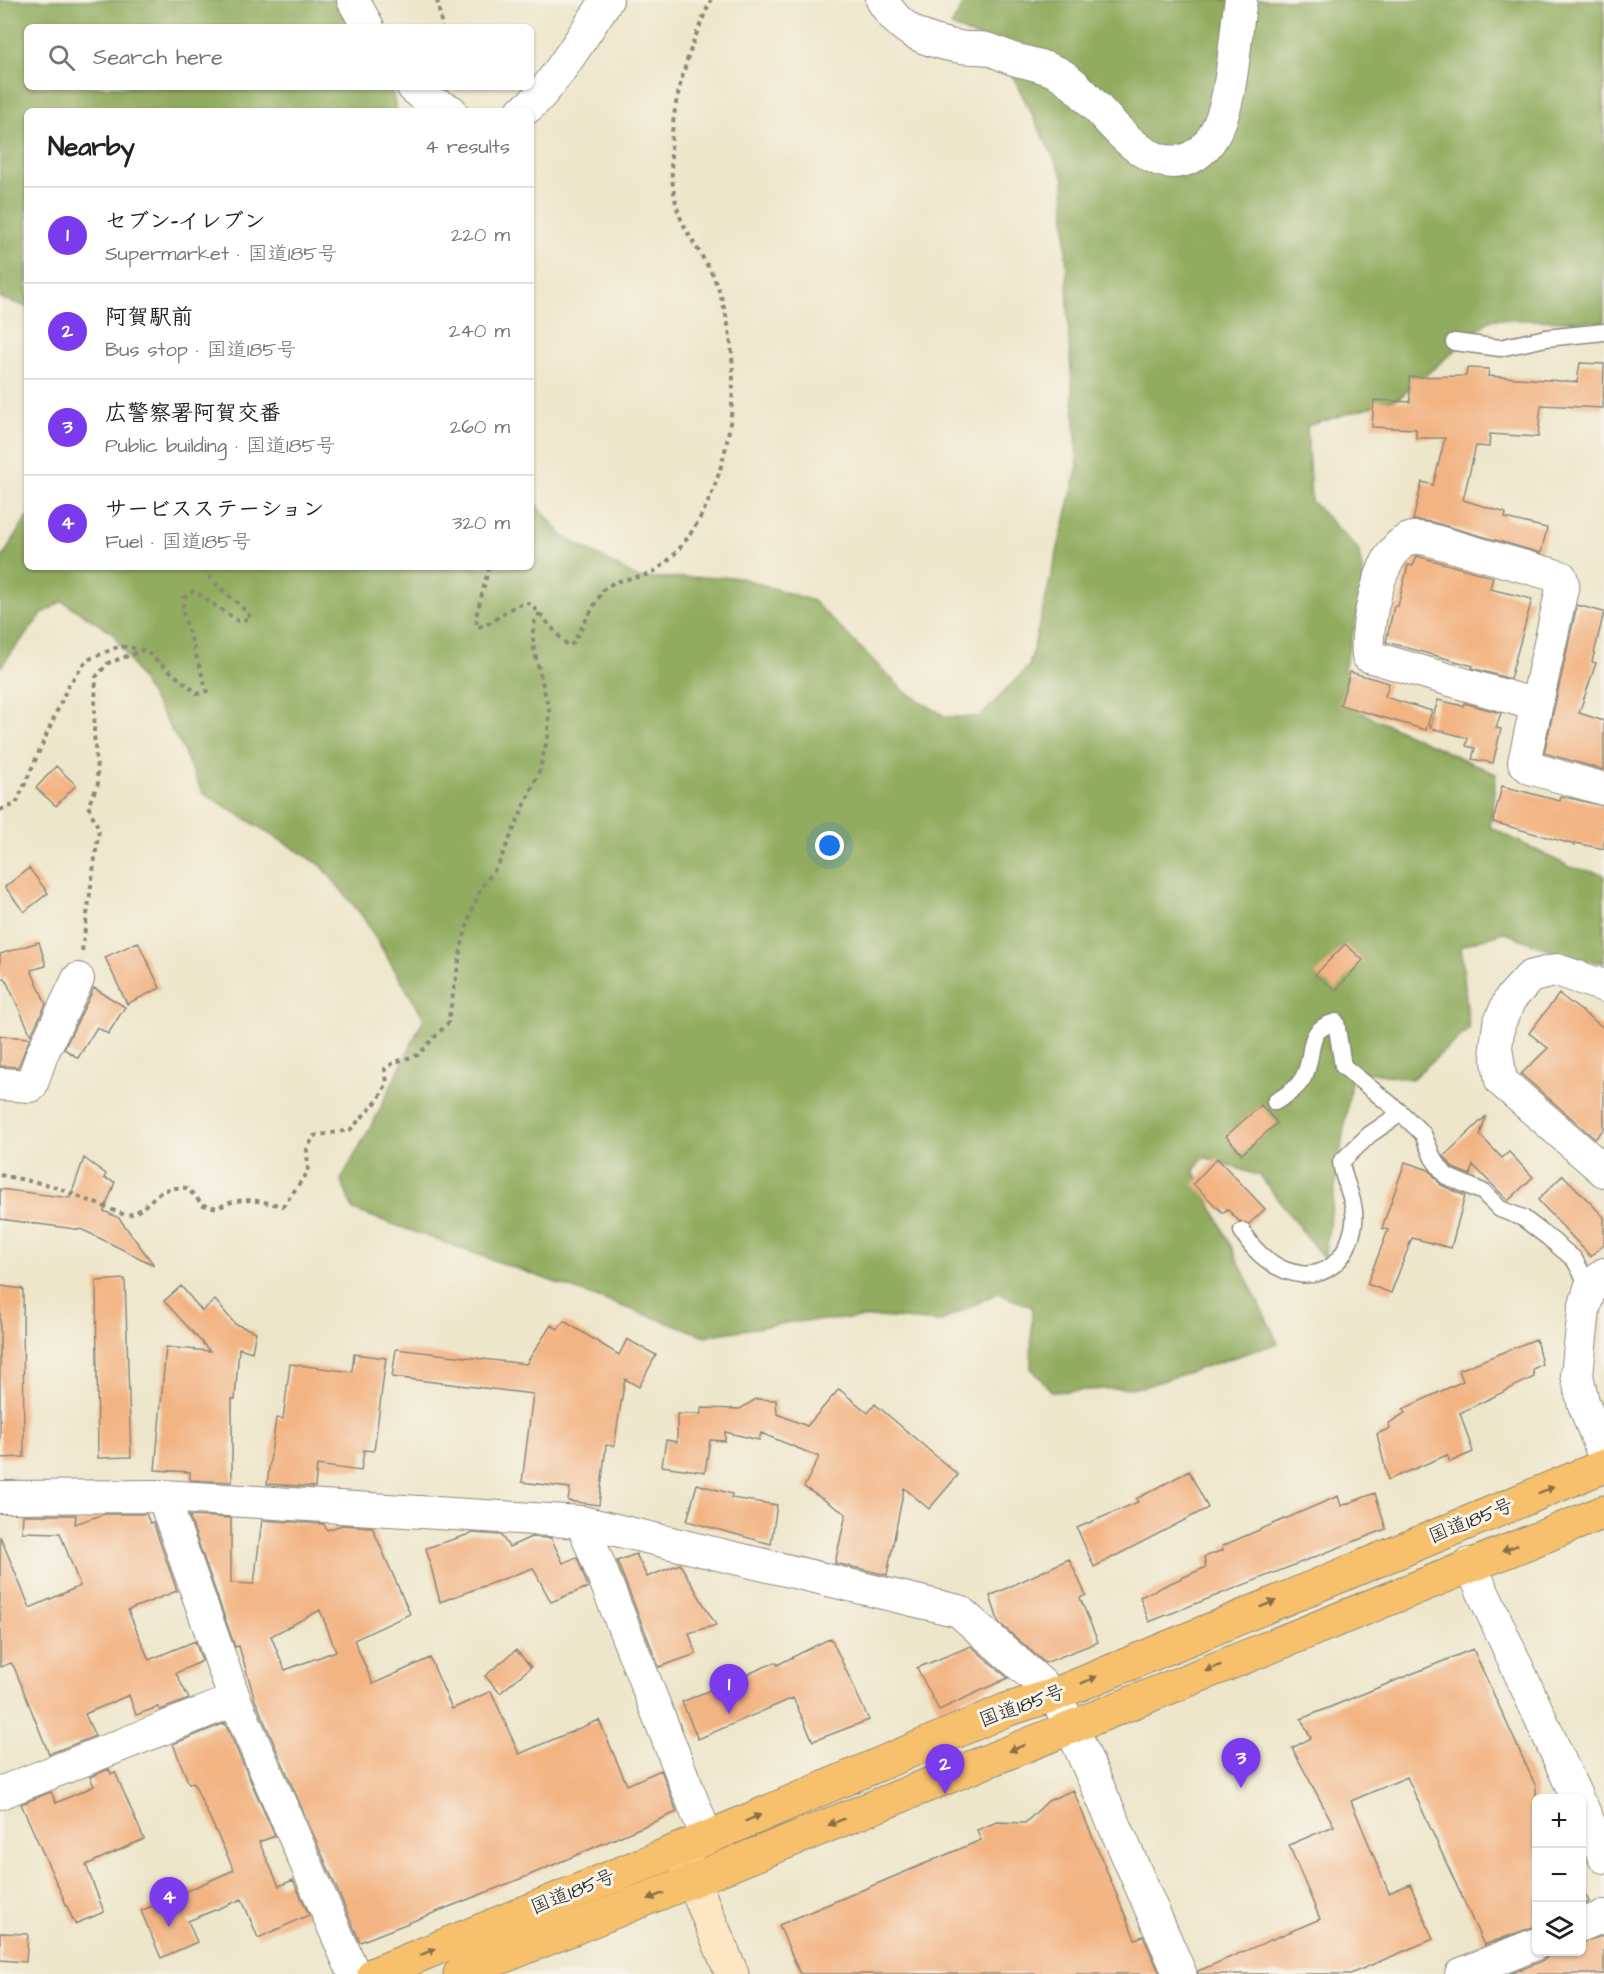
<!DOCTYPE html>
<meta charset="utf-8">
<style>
:root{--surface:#fff;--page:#f2f2f2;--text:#222;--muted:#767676;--line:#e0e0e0;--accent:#7c3aed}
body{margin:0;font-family:"Architects Daughter","Klee One",sans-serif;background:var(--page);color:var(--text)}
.controls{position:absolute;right:18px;bottom:18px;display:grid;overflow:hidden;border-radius:9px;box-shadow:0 2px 4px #0004}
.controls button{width:54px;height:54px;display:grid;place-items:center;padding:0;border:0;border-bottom:2px solid var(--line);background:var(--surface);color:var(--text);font:30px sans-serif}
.you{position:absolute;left:830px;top:846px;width:21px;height:21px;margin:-15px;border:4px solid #fff;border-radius:50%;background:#1a73e8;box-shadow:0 0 0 9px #1a73e833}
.badge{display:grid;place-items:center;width:39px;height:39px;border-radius:50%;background:var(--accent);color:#fff;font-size:20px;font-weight:700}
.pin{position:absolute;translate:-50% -50px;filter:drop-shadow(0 2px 3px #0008)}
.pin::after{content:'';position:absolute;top:32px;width:21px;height:18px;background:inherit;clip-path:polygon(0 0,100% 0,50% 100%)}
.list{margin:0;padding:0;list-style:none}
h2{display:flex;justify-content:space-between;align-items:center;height:78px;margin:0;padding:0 24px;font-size:26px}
h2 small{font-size:20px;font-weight:400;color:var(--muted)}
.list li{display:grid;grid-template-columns:39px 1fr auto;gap:18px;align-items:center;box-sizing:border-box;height:96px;padding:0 24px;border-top:2px solid var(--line)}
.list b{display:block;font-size:22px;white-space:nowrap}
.list p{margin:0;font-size:20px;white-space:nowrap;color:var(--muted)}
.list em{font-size:20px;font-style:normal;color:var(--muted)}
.icon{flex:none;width:33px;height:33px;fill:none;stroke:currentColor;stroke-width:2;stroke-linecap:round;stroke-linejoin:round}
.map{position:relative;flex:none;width:1604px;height:1974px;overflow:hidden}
.search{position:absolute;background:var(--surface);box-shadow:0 2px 4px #0004;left:24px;top:24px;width:510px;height:66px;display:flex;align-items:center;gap:15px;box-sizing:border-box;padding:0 21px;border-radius:9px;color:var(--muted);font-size:22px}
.panel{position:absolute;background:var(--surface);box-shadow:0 2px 4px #0004;left:24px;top:108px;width:510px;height:462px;border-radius:9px}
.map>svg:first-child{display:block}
.forest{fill:#91ac5e;stroke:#5e6c44;stroke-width:1.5}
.building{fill:#f3b483;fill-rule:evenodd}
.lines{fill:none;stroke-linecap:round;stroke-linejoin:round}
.service-casing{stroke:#8c887a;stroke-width:19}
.minor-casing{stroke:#8c887a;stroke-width:34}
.tertiary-casing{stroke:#8c887a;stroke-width:35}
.secondary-casing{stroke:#8c887a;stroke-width:35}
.trunk-casing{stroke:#8c887a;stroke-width:35}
.path{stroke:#8c887a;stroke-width:4;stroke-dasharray:4.5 4.5;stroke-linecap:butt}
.service{stroke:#fff;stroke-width:16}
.minor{stroke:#fff;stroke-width:32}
.tertiary{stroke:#fff;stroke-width:33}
.secondary{stroke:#fce6c4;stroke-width:33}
.trunk{stroke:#f7c06c;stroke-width:33}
.oneway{fill:#876e48}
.labels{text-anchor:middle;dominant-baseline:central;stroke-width:6;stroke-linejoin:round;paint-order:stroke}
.street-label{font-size:20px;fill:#2b2b2b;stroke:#f7f3e8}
</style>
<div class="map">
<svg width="1604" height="1974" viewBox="0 0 1604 1974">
<rect width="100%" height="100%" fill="#f7f3e8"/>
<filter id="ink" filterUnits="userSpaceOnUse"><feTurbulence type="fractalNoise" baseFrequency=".0167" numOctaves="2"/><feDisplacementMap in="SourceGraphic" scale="12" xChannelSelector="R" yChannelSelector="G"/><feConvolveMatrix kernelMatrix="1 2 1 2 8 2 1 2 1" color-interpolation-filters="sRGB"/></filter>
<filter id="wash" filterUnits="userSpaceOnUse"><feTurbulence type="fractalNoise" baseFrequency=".008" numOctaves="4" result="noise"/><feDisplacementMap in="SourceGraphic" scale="24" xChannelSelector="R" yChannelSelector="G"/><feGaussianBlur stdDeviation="1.35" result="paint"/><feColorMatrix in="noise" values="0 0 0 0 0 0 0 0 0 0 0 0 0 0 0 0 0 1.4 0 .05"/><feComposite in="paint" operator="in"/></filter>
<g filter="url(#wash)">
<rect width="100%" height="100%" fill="#eee6ca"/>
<!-- forest -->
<path class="forest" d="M0 0H368L375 27H27V87H391L397 111H27V307L0 298Z
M966 0H1604V322L1491 319 1399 398 1307 426 1311 501 1358 549 1365 584 1344 669 1364 714 1496 774 1490 827 1570 867 1604 874V963L1573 959 1503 932 1461 946 1469 1029 1412 1079 1353 1070 1324 1259 1260 1176 1204 1157 1194 1170 1278 1343 1143 1387 1052 1392 1031 1368 1032 1307 997 1293 940 1322 880 1317 792 1322 705 1336 353 1210 341 1180 378 1113 424 1018 363 917 321 865 202 792 180 744 113 633 62 601 42 614 0 667V562L27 516V567H531V498L563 536 638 578 738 577 813 601 905 692 946 717H980L1029 666 1078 467 1069 342 1064 178 997 45 951 26Z"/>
<g id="blocks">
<!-- building -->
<path class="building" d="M1580 363 1604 364 1603 408 1541 405 1538 437 1490 434 1489 447 1476 446 1463 500 1506 513 1505 518 1547 528 1541 553 1432 522 1413 520 1422 482 1433 485 1445 438H1416V429L1372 427 1374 400 1410 402 1409 377 1466 376 1467 368 1489 369 1488 376 1577 382Z
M1417 556 1493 577 1490 589 1532 599 1510 679 1472 668 1473 666 1386 642 1394 606H1398L1408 565 1413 566Z
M1577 605 1604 612 1592 662 1596 663 1579 713 1604 721V770L1544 753Z
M1350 672 1389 683 1385 697 1432 711 1426 730 1340 705Z
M1438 700 1463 706 1464 703 1501 713 1496 728 1501 729 1493 763 1472 759 1475 748 1466 746 1468 738 1430 728Z
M56 766 76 785 56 806 36 788Z
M1502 786 1560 801 1561 796 1604 806V849L1575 843V845L1493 822Z
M29 868 48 893 24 912 5 887Z
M39 942 46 966 31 970 46 1004 31 1035 5 978 0 980V954Z
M138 942 160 988 127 1004 105 957Z
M1345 944 1363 960 1336 990 1315 975Z
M94 988 125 1007 108 1034 97 1027 78 1058 64 1049Z
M1559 994 1604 1028V1129L1595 1139 1521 1074 1548 1048 1529 1033Z
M0 1036 30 1038 18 1067 0 1066Z
M1261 1105 1277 1123 1242 1154 1226 1136Z
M1486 1116 1480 1135 1502 1158 1509 1152 1533 1177 1508 1201 1473 1165 1470 1175 1453 1168 1444 1156Z
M84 1158 106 1174 104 1178 115 1182 104 1211 119 1218 154 1265 83 1230 0 1219V1189L70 1198Z
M1217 1158 1265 1209 1249 1224 1239 1221 1227 1209 1223 1213 1193 1184Z
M1405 1162 1429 1170 1441 1185 1465 1196 1451 1248 1412 1238 1391 1293 1367 1284 1388 1230 1382 1228Z
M1563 1175 1604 1217V1244L1591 1257 1538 1200Z
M125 1279 131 1457 98 1458 96 1281Z
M0 1286 23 1289 24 1457 0 1458Z
M181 1286 202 1311 215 1300 235 1324 256 1332 252 1352 239 1348 235 1399H232V1482L190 1480V1472L155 1470 166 1347 210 1351 164 1301Z
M564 1321 619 1355 627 1339 656 1355 639 1387 625 1379 614 1446 606 1445 599 1505 568 1501 570 1488 522 1482 533 1394 392 1377 396 1349 526 1364 551 1325 558 1329Z
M1536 1339 1542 1364 1533 1369 1534 1377 1460 1413 1473 1452 1450 1462 1447 1455 1388 1480 1377 1434 1390 1428 1389 1423 1405 1413 1403 1409 1463 1381 1459 1370Z
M354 1354 386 1358 374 1451 364 1450 361 1471 317 1465 315 1487 267 1484 276 1418 283 1419 290 1364 352 1372Z
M839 1389 868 1413 875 1404 958 1475 929 1509 904 1488 887 1575 835 1563 846 1514 804 1487 819 1457 761 1433 759 1440 725 1432V1441L710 1440 705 1472 662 1466 666 1440 677 1442V1414H701V1408L740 1409 756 1399 776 1400 777 1414 807 1426Z
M1189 1471 1208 1508 1094 1567 1077 1528 1138 1502 1136 1499Z
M697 1484 732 1494 731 1498 777 1505 771 1544 687 1521Z
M1375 1493 1386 1529 1149 1622 1140 1597 1206 1567 1204 1557 1223 1550 1222 1546 1338 1496 1341 1506Z
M104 1514H146L150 1523 153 1522 177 1591 128 1610 149 1660 195 1641 202 1661 176 1673 189 1699 160 1710 158 1707 136 1715 129 1695 85 1714 95 1736 49 1754 14 1667 11 1663 0 1667V1536L30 1608 80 1586 60 1533 22 1532 23 1515H76L75 1524Z
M189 1516 231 1518V1583L254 1584 262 1520 324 1524 327 1530 342 1525 372 1527 410 1614 354 1640 373 1684 430 1658 452 1709 491 1691 519 1754 599 1720 627 1785 661 1770 677 1812 525 1877 360 1942 255 1700 239 1646 235 1647ZM320 1610 336 1651 285 1670 271 1636Z
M473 1533 501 1535 509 1547 531 1537 551 1538 563 1563 577 1557 588 1587 551 1602 533 1568 440 1602 426 1548Z
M636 1554 647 1577 680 1564 716 1625 689 1633 696 1654 659 1667 617 1561Z
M1069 1559 1086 1595 1080 1598 1098 1642 1045 1663 999 1623 990 1596Z
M831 1638 869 1720 813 1741 793 1698 698 1739 682 1702 776 1662 777 1665Z
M971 1646 1008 1678 939 1710 917 1668Z
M1473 1649 1536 1787V1926L1484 1945 1407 1777 1351 1801 1389 1893 1410 1884 1433 1939 1350 1974H1198V1971L1320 1919 1289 1845 1334 1826 1292 1748 1311 1738 1301 1719Z
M516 1650 531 1667 500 1693 485 1676Z
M225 1723 275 1836 259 1842 279 1886 293 1880 309 1915 258 1938 242 1899 188 1921 197 1942 161 1958 141 1911 234 1870 193 1782 189 1784 173 1744Z
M109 1769 111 1774 115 1772 144 1839 86 1865 104 1912 75 1924 21 1804 51 1792 56 1803 94 1786 90 1777Z
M1073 1790 1135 1939 1143 1936 1160 1974H800L779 1925 981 1840 977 1830 997 1822 1025 1823 1048 1801Z
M1581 1885 1589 1902 1581 1906Z
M0 1933 28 1934 26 1962 0 1960Z
M1604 1935V1974H1509L1543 1961 1552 1952H1581V1943Z"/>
</g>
</g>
<g filter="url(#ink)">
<use href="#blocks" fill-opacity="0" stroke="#8c887a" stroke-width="1.5"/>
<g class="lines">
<defs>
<path id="service" d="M1454 342 1500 348 1546 338 1604 332
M1275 1102C1286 1095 1296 1090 1303 1078 1317 1054 1302 1030 1336 1022L1343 1066 1401 1113 1423 1134 1433 1158 1446 1176 1483 1192 1500 1209 1523 1218 1549 1238 1574 1259 1590 1288
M1242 1231C1269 1280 1337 1298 1353 1229 1359 1204 1344 1186 1341 1162L1369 1135 1401 1113"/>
<path id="minor" d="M353 0 368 27
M882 0C900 31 924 41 960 47 969 49 978 47 987 49 997 51 1007 58 1017 60 1032 64 1046 66 1060 74 1097 95 1140 181 1190 158 1236 137 1232 44 1241 0
M413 87 432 103 451 111
M522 111C546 99 589 25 607 0
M1536 705 1368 656C1365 628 1379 546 1412 538 1416 537 1423 539 1427 539L1561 577 1563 584 1524 762 1530 768 1604 789
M1604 986 1557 970 1530 977 1510 999 1499 1024 1496 1047 1501 1081 1604 1171
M0 1084 31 1086 42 1054 78 979
M1604 1274 1590 1288 1584 1309 1577 1375 1583 1402 1604 1456
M163 1496 235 1700 354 1974
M0 1497 163 1496 582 1522 959 1611 1054 1695 1071 1726
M582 1522 707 1838
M1470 1564 1577 1798
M0 1793 235 1700
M1582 1807 1604 1857
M1582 1925 1604 1916
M1461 1974 1536 1944"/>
<path id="tertiary" d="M1071 1726 1180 1974"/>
<path id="secondary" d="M682 1854 732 1974"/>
<path id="trunk" d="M374 1974 707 1838 1006 1710 1054 1695 1604 1466
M460 1974 1604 1512"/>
</defs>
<!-- service casing -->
<use href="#service" class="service-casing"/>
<!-- minor casing -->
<use href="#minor" class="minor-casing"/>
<!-- tertiary casing -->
<use href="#tertiary" class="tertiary-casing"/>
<!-- secondary casing -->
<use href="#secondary" class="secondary-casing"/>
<!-- trunk casing -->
<use href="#trunk" class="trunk-casing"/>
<!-- path -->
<path class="path" d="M437 0 442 27
M489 567 476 617 477 627C497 624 507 605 528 603 544 615 554 633 569 646L573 643 603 590C617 577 636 580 653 572 661 568 671 558 677 551 734 486 747 368 718 288 708 259 682 233 676 203 661 134 682 62 711 0
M0 810 16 804 68 686 87 660 120 646 144 650 198 694 207 691 183 613V598L194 591 238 621 251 618C238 599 210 584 203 567
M82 951 99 829 88 806 98 784 94 734 96 677 108 663 142 651
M0 1175 50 1185 125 1215C150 1214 150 1184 187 1188L203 1205 218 1208C241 1195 258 1201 283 1206L308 1172 307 1149 314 1136 350 1130 378 1100 387 1083 385 1069 395 1062 418 1055 448 1023 462 944 472 909 482 887 498 865 539 772 548 736 549 710 533 645V625L540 613"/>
<!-- service -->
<use href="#service" class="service"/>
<!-- minor -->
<use href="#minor" class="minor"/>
<!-- tertiary -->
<use href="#tertiary" class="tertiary"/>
<!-- secondary -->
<use href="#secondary" class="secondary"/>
<!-- trunk -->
<use href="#trunk" class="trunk"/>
</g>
<!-- one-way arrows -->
<defs><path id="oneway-solid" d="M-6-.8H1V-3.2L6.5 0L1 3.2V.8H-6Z" transform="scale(1.5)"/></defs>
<g class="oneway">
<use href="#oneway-solid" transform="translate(1546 1490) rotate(-22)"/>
<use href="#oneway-solid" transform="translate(1510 1548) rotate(159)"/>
<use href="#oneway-solid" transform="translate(1268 1604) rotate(-22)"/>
<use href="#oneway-solid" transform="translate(1213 1668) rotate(158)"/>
<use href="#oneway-solid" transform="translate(1089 1680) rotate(-24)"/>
<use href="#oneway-solid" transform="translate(1017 1748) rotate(158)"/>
<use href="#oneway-solid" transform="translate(753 1818) rotate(-23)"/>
<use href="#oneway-solid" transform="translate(836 1822) rotate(158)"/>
<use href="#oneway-solid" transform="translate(656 1896) rotate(158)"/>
<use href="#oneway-solid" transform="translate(428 1952) rotate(-22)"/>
</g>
</g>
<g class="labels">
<!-- street labels -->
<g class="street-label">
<text transform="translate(1471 1521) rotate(-22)">国道185号</text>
<text transform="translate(1022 1706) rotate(-20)">国道185号</text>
<text transform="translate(573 1892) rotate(-22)">国道185号</text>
</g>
</g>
</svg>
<div class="controls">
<button>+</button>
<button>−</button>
<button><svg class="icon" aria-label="layers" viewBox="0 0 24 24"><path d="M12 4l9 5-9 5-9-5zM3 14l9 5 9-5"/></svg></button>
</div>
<div class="you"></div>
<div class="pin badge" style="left:729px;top:1714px">1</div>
<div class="pin badge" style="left:945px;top:1794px">2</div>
<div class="pin badge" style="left:1241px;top:1788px">3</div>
<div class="pin badge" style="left:169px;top:1927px">4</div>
<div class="search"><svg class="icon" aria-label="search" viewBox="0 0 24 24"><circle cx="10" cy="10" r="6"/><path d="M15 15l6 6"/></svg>Search here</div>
<section class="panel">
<h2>Nearby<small>4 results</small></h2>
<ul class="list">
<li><span class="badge">1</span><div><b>セブン-イレブン</b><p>Supermarket · 国道185号</p></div><em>220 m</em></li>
<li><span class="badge">2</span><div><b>阿賀駅前</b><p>Bus stop · 国道185号</p></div><em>240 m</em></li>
<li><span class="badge">3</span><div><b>広警察署阿賀交番</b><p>Public building · 国道185号</p></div><em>260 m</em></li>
<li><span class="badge">4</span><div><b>サービスステーション</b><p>Fuel · 国道185号</p></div><em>320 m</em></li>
</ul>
</section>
</div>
